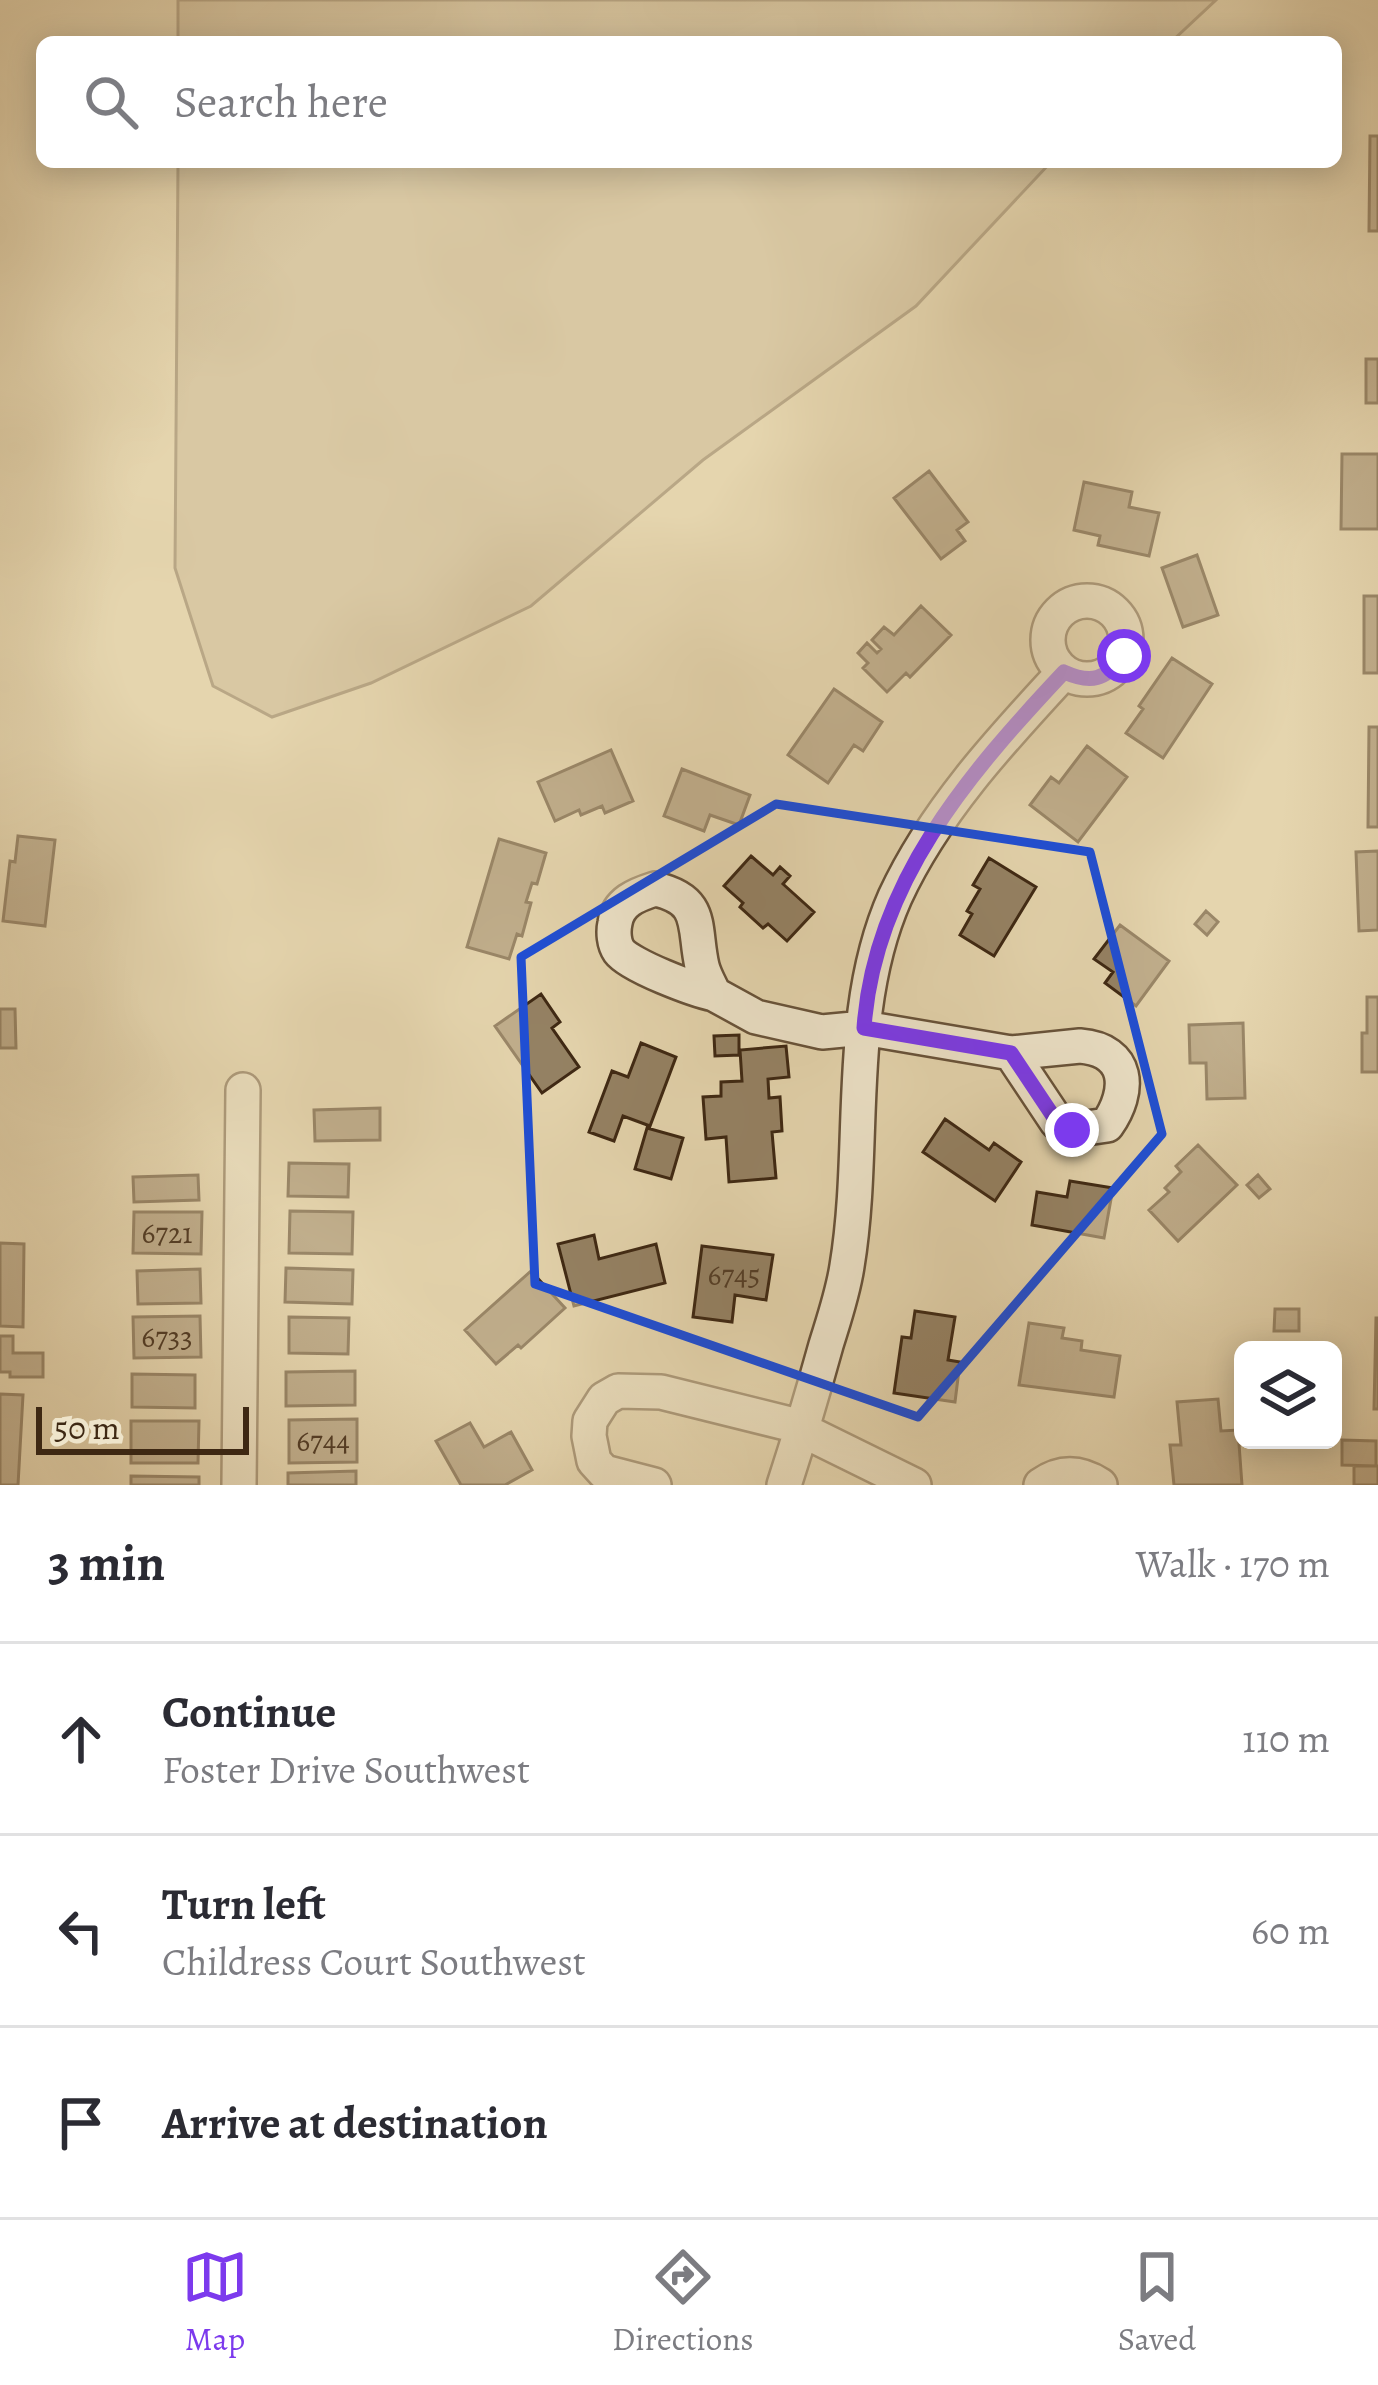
<!DOCTYPE html>
<meta charset="utf-8">
<style>
:root{--surface:#fff;--page:#f2f2f3;--text:#2b2b33;--muted:#7c7c81;--line:#e1e1e2;--accent:#7c3aed}
body{margin:0;font-family:Alegreya,serif;background:var(--page);color:var(--text)}
.controls{position:absolute;right:36px;bottom:36px;display:grid;overflow:hidden;border-radius:18px;box-shadow:0 6px 30px #0003}
.controls button{width:108px;height:108px;display:grid;place-items:center;padding:0;border:0;border-bottom:3px solid var(--line);background:var(--surface);color:var(--text);font:60px sans-serif}
.scale{position:absolute;left:36px;bottom:30px;width:213px;box-sizing:border-box;padding-left:12px;border:6px solid #3e2813;border-top:0;font-size:33px;line-height:42px;white-space:nowrap;color:#3e2813;-webkit-text-stroke:9px #eee4ca;paint-order:stroke}
.stop{position:absolute;width:36px;height:36px;margin:-27px;border:9px solid #7c3aed;border-radius:50%;background:#fff}
.stop.end{background:#7c3aed;border-color:#fff;box-shadow:0 3px 12px #0008}
.list{margin:0;padding:0;list-style:none}
h2{display:flex;justify-content:space-between;align-items:center;height:156px;margin:0;padding:0 48px;font-size:51px}
h2 small{font-size:39px;font-weight:400;color:var(--muted)}
.list li{display:grid;grid-template-columns:78px 1fr auto;gap:36px;align-items:center;box-sizing:border-box;height:192px;padding:0 48px;border-top:3px solid var(--line)}
.list b{display:block;font-size:45px;white-space:nowrap}
.list p{margin:0;font-size:39px;white-space:nowrap;color:var(--muted)}
.list em{font-size:39px;font-style:normal;color:var(--muted)}
.icon{flex:none;width:66px;height:66px;fill:none;stroke:currentColor;stroke-width:2;stroke-linecap:round;stroke-linejoin:round}
.map{position:relative;flex:none;width:1378px;height:1485px;overflow:hidden}
.search{position:absolute;background:var(--surface);box-shadow:0 6px 30px #0003;left:36px;right:36px;top:36px;height:132px;display:flex;align-items:center;gap:30px;box-sizing:border-box;padding:0 42px;border-radius:18px;color:var(--muted);font-size:45px}
.sheet{height:732px;background:var(--surface)}
nav{display:flex;justify-content:space-around;align-items:center;box-sizing:border-box;height:168px;border-top:3px solid var(--line);background:var(--surface);font-size:33px;color:var(--muted)}
nav a{display:grid;justify-items:center;gap:6px}
nav .on{color:var(--accent)}
.map>svg:first-child{display:block}
.green{fill:#c9b894;stroke:#847054;stroke-width:3}
.building{fill:#958264;stroke:#3e2813;stroke-width:3}
.lines{fill:none;stroke-linecap:round;stroke-linejoin:round}
.minor-casing{stroke:#68533a;stroke-width:38}
.minor{stroke:#eee4ca;stroke-width:33}
.route{stroke:#7c3aed;stroke-width:15}
.marked{fill:none;stroke:#1d4ed8;stroke-width:9;stroke-linejoin:round}
.labels{text-anchor:middle;dominant-baseline:central;stroke-width:9;stroke-linejoin:round;paint-order:stroke}
.number-label{font-size:30px;fill:#543e27}
</style>
<div class="map">
<svg width="1378" height="1485" viewBox="0 0 1378 1485">
<rect width="100%" height="100%" fill="#e5d5ae"/>
<filter id="stains"><feTurbulence type="fractalNoise" baseFrequency=".00167" numOctaves="4"/><feColorMatrix values="0 0 0 0 .2 0 0 0 0 .09 0 0 0 0 .02 0 0 0 .5 -.17"/></filter>
<radialGradient id="worn" r=".72"><stop offset=".6" stop-color="#630" stop-opacity="0"/><stop offset="1" stop-color="#630" stop-opacity=".3"/></radialGradient>
<!-- green -->
<path class="green" d="M178 0H1216L1171 42H178Z
M178 162H1051L916 306 703 460 531 606 371 683 272 717 213 686 175 568Z"/>
<!-- building -->
<path class="building" d="M1370 136H1378V231H1369Z
M1366 359H1378V403H1366Z
M1342 454H1378V529H1341Z
M929 471 968 522 957 530 965 541 941 559 894 498Z
M1084 482 1132 492 1129 507 1159 513 1149 556 1098 545 1100 536 1074 530Z
M1197 555 1218 615 1183 627 1162 568Z
M1364 596H1378V673H1364Z
M921 606 951 635 910 677 906 673 887 692 863 668 868 663 858 653 867 643 877 653 881 649 872 640 884 627 894 635Z
M1172 658 1212 684 1163 758 1126 733 1143 709 1139 706Z
M834 689 882 722 863 751 854 745 828 783 788 755Z
M1369 727H1378V827H1368Z
M1087 746 1127 777 1078 842 1030 805 1051 777 1059 783Z
M611 750 633 801 605 813 602 806 581 815 579 810 555 821 538 782Z
M682 769 750 795 739 825 710 815 704 831 664 816Z
M18 836 55 840 45 926 3 921 10 861 15 862Z
M499 839 546 853 537 884 532 883 526 902 531 903 522 936 517 934 509 959 467 947Z
M1378 851V930L1359 931 1356 852Z
M751 856 773 875 780 867 790 876 783 884 814 912 787 941 768 924 763 928 740 907 743 903 724 886Z
M989 858 1036 887 994 956 960 935 972 914 967 911 980 889 973 885Z
M1206 911 1218 922 1207 935 1195 924Z
M1120 925 1169 961 1136 1006 1105 983 1113 972 1094 959Z
M541 994 560 1022 552 1028 579 1067 542 1093 495 1026Z
M1367 997H1378V1072H1362V1033H1367Z
M0 1009H15L16 1048H0Z
M1243 1023 1245 1098 1207 1099 1206 1063H1190L1189 1025Z
M739 1035V1055L715 1056 714 1036Z
M641 1043 676 1057 650 1126 623 1116 614 1141 589 1132 612 1071 628 1077Z
M786 1046 789 1077 768 1079 769 1098 780 1097 782 1131 772 1132 776 1178 729 1182 726 1137 706 1139 703 1097 721 1096V1082L742 1081 740 1050Z
M380 1108V1140L315 1141 314 1110Z
M945 1119 989 1150 994 1143 1021 1162 995 1201 923 1152Z
M647 1128 683 1138 671 1179 635 1169Z
M1198 1145 1237 1185 1178 1241 1149 1210 1169 1192 1165 1188 1181 1172 1176 1166Z
M289 1163 349 1164 348 1197 288 1196Z
M198 1175 199 1200 134 1202 133 1177Z
M1258 1175 1270 1189 1259 1198 1247 1185Z
M1070 1181 1113 1188 1104 1238 1032 1225 1037 1192 1067 1197Z
M290 1211 353 1212 352 1254 289 1253Z
M134 1212H202L201 1254 133 1253Z
M594 1235 599 1259 656 1244 665 1283 574 1306 558 1244Z
M0 1243 24 1244 23 1327 0 1326Z
M702 1246 773 1255 766 1300 735 1295 732 1322 693 1317Z
M286 1268 353 1270 352 1304 285 1302Z
M200 1269 201 1303 138 1304 137 1271Z
M531 1271 565 1308 521 1348 518 1345 496 1364 465 1330Z
M1275 1309H1299V1331H1274Z
M915 1311 955 1317 948 1360 960 1362 955 1402 894 1393 902 1337 911 1338Z
M200 1316 201 1357 134 1358 133 1317Z
M289 1317 349 1318 348 1354 289 1353Z
M1376 1318H1378V1409H1374Z
M1029 1323 1064 1328 1062 1338 1082 1341 1081 1350 1120 1356 1114 1397 1019 1385Z
M0 1336H13V1353H43V1377H10V1372H0Z
M355 1371V1405L286 1406V1372Z
M132 1374 195 1375V1408L132 1407Z
M0 1394 23 1395 18 1485H0Z
M1218 1399 1221 1431 1238 1430 1242 1485H1174L1170 1445H1181L1177 1402Z
M357 1419V1462L289 1463V1420Z
M131 1421H199L198 1463H131Z
M470 1423 484 1447 511 1432 532 1470 505 1485H461L436 1441Z
M1342 1440 1376 1441V1466L1342 1465Z
M1354 1466H1378V1485H1354Z
M356 1471V1485H288V1473Z
M131 1476 199 1477V1485H131Z"/>
<g class="lines">
<defs>
<path id="minor" d="M1048 640a39 39 0 1 1 78 0a39 39 0 1 1-78 0Z
M655 889C705 900 693 927 702 966 704 975 710 985 714 994 695 990 630 966 619 951 614 944 613 932 615 923 618 902 636 895 655 889Z
M714 994 756 1017 822 1032 864 1028 1011 1053
M1080 1046C1130 1050 1131 1091 1107 1125L1073 1130 1057 1122 1011 1053Z
M239 1485 243 1090
M654 1485 604 1472 594 1461 589 1436 590 1421 604 1399 618 1391 661 1392 790 1424 914 1485
M784 1485C799 1439 813 1392 826 1345 834 1319 843 1293 847 1266 867 1145 844 1012 895 897 934 812 1001 740 1064 672
M1041 1485C1061 1471 1080 1472 1100 1485"/>
</defs>
<!-- minor casing -->
<use href="#minor" class="minor-casing"/>
<!-- minor -->
<use href="#minor" class="minor"/>
</g>
<g class="lines">
<!-- route -->
<path class="route" d="M1072 1130 1057 1122 1011 1053 864 1028C874 883 969 773 1064 672 1091 684 1105 680 1124 656"/>
</g>
<!-- marked area -->
<path d="M0 0H1378V1485H0ZM776 804 1090 852 1162 1134 918 1417 535 1284 521 957Z" fill="#e5d5ae" fill-opacity=".55" fill-rule="evenodd"/>
<path class="marked" d="M776 804 1090 852 1162 1134 918 1417 535 1284 521 957Z"/>
<g class="labels">
<!-- number labels -->
<g class="number-label">
<text x="167" y="1233">6721</text>
<text x="734" y="1275">6745</text>
<text x="167" y="1337">6733</text>
<text x="323" y="1441">6744</text>
</g>
</g>
<rect width="100%" height="100%" filter="url(#stains)"/>
<rect width="100%" height="100%" fill="url(#worn)"/>
</svg>
<div class="controls">
<button><svg class="icon" aria-label="layers" viewBox="0 0 24 24"><path d="M12 4l9 5-9 5-9-5zM3 14l9 5 9-5"/></svg></button>
</div>
<div class="scale">50 m</div>
<div class="stop" style="left:1124px;top:656px"></div>
<div class="stop end" style="left:1072px;top:1130px"></div>
<div class="search"><svg class="icon" aria-label="search" viewBox="0 0 24 24"><circle cx="10" cy="10" r="6"/><path d="M15 15l6 6"/></svg>Search here</div>
</div>
<section class="sheet">
<h2>3 min<small>Walk · 170 m</small></h2>
<ul class="list">
<li><svg class="icon" aria-label="ahead" viewBox="0 0 24 24"><path d="M12 20V5M6 11l6-6 6 6"/></svg><div><b>Continue</b><p>Foster Drive Southwest</p></div><em>110 m</em></li>
<li><svg class="icon" aria-label="left" viewBox="0 0 24 24"><path d="M17 20v-9H6M10 6l-5 5 5 5"/></svg><div><b>Turn left</b><p>Childress Court Southwest</p></div><em>60 m</em></li>
<li><svg class="icon" aria-label="arrive" viewBox="0 0 24 24"><path d="M6 21V4h12l-3 4 3 4H6"/></svg><div><b>Arrive at destination</b></div></li>
</ul>
</section>
<nav>
<a class="on"><svg class="icon" aria-label="map" viewBox="0 0 24 24"><path d="M3 6l6-2 6 2 6-2v14l-6 2-6-2-6 2zM9 4v14M15 6v14"/></svg>Map</a>
<a><svg class="icon" aria-label="directions" viewBox="0 0 24 24"><path d="M12 3l9 9-9 9-9-9zM9 14v-3h6M13 9l2 2-2 2"/></svg>Directions</a>
<a><svg class="icon" aria-label="saved" viewBox="0 0 24 24"><path d="M7 4h10v16l-5-4-5 4z"/></svg>Saved</a>
</nav>
